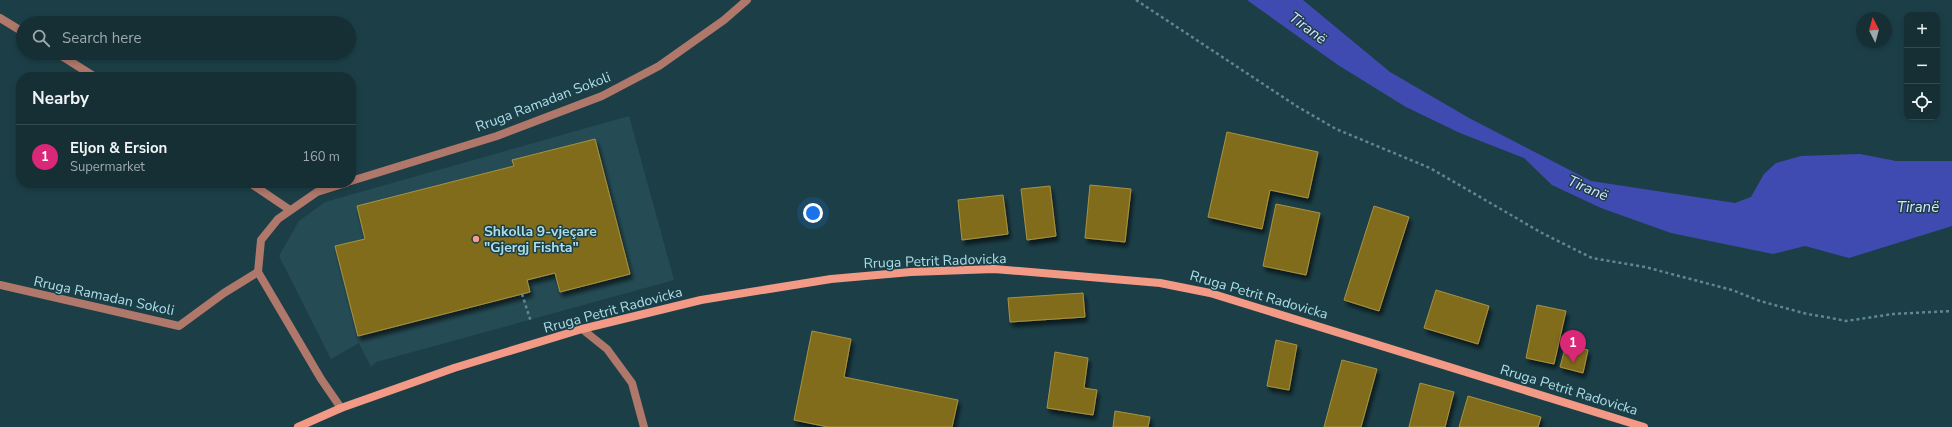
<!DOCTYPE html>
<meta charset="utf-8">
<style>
:root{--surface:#152f35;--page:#1e373d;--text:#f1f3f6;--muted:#9da9ad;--line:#344a50;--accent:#db2777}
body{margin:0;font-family:"Nunito Sans",sans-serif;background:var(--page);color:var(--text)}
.controls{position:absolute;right:12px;top:12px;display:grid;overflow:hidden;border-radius:8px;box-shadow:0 2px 6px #0003}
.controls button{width:36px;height:36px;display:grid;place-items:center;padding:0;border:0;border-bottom:1px solid var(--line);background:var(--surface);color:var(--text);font:20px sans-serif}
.compass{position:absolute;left:1856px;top:12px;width:36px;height:36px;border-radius:50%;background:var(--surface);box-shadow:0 2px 6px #0003;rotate:354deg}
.you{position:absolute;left:813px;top:213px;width:14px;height:14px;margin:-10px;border:3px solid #fff;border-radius:50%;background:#1a73e8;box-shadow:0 0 0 6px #1a73e833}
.badge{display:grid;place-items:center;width:26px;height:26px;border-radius:50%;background:var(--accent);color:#fff;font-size:13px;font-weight:700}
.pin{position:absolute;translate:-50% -33px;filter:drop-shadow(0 1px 2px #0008)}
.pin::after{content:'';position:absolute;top:21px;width:14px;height:12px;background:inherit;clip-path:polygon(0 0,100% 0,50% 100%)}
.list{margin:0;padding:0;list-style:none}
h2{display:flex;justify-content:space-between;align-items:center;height:52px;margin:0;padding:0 16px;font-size:17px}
h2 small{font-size:13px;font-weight:400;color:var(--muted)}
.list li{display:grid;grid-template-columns:26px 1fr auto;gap:12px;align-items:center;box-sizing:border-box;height:64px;padding:0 16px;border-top:1px solid var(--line)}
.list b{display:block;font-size:15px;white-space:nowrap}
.list p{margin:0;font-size:13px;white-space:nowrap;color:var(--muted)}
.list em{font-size:13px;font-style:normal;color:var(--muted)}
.icon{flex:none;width:22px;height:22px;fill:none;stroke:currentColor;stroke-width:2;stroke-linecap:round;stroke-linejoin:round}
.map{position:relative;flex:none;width:1952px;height:427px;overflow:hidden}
.search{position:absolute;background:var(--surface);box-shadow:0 2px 6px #0003;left:16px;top:16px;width:340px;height:44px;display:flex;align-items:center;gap:10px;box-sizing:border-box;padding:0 14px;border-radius:22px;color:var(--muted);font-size:15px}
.panel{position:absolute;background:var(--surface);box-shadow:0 2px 6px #0003;left:16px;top:72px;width:340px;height:116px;border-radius:16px}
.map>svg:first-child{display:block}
.built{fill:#254c55}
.water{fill:#404bb2}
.building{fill:#816c1e;stroke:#a9923f;filter:url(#shadow)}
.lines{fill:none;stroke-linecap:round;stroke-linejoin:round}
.path{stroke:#5e8891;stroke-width:2.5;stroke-dasharray:3 3;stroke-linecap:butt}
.service{stroke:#b0786b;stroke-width:8}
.minor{stroke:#b0786b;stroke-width:8}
.secondary{stroke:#f39a86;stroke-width:8}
.poi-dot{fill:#f49e8a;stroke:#1c3f47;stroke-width:1.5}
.labels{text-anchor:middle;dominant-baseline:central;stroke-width:3;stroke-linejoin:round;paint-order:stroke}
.street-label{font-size:14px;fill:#acdee9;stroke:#1c3f47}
.poi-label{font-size:14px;font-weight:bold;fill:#acdee9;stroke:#1c3f47;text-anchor:start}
.water-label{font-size:15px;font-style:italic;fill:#dbe3fe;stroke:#1c3f47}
</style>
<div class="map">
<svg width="1952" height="427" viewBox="0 0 1952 427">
<defs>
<filter id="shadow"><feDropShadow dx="2.5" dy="4.5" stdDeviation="2" flood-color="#0009"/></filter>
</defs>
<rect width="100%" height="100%" fill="#1c3f47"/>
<!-- built -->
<path class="built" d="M629 116 674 280 376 362 371 367 359 343 331 359 279 256 299 221 325 202Z"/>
<!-- water -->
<path class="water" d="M1247 0H1303L1390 72 1469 118 1591 181 1735 203 1751 197 1764 174 1776 163 1801 156 1860 154 1896 161H1952V226L1849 258 1805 246 1773 254 1671 233 1601 208 1552 185 1524 158 1460 133 1406 107 1338 65Z"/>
<!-- building -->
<path class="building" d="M1227 132 1318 152 1308 198 1270 190 1262 229 1208 217Z
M595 139 630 274 560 292 555 273 527 280 530 292 358 336 335 246 365 239 357 206 514 166 512 160Z
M1090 185 1131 189 1125 242 1085 238Z
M1050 186 1056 236 1027 240 1021 189Z
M1003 195 1008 234 962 240 958 200Z
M1276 204 1320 213 1306 275 1263 266Z
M1374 206 1409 217 1379 311 1344 300Z
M1436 290 1489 306 1478 344 1424 328Z
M1083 293 1085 317 1010 322 1008 298Z
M1537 305 1566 311 1554 364 1526 358Z
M812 331 851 339 844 377 958 400 952 427H828L794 420Z
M1276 340 1297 345 1289 390 1267 386Z
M1566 345 1588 350 1583 373 1560 367Z
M1055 352 1088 358 1084 388 1097 390 1093 415 1047 408Z
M1342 360 1377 369 1361 427H1324Z
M1420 383 1454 392 1445 427H1409Z
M1468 396 1541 417 1538 427H1459Z
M1115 411 1150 417 1148 427H1113Z"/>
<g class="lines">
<!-- path -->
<path class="path" d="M1136 0 1298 107 1336 129 1430 168 1542 233 1592 258 1645 267 1732 290 1760 301 1807 314 1831 318 1846 321 1893 314 1952 311
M522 294 531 322"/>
<!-- service -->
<path class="service" d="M0 285 179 326 224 293 258 272"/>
<!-- minor -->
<path class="minor" d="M0 18 23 32
M57 53 95 77
M351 181 497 136 602 96 659 66 724 20 747 0
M250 183 290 210
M582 329 607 349 632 383 644 427
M341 408 321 379 258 272 261 240 278 219 317 192 346 183"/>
<!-- secondary -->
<path class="secondary" d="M298 427 341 408 454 368 582 329 701 300 831 279 911 272 994 269 1160 283 1210 293 1644 427"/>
</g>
<!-- markers -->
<circle class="poi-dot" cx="476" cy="239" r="4"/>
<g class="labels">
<!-- street labels -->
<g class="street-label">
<text transform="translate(543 102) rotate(-21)">Rruga Ramadan Sokoli</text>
<text transform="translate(935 261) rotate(-2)">Rruga Petrit Radovicka</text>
<text transform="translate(1259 295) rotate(16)">Rruga Petrit Radovicka</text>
<text transform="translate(104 296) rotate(12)">Rruga Ramadan Sokoli</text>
<text transform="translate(613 310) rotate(-15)">Rruga Petrit Radovicka</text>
<text transform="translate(1569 390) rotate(17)">Rruga Petrit Radovicka</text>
</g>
<!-- poi labels -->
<g class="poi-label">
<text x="484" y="231">Shkolla 9-vjeçare<tspan x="484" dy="16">"Gjergj Fishta"</tspan></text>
</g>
<!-- water labels -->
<g class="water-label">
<text transform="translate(1308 28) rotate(37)">Tiranë</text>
<text transform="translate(1588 188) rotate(23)">Tiranë</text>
<text x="1918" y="207">Tiranë</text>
</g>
</g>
</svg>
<div class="controls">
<button>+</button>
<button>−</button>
<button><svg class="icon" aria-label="locate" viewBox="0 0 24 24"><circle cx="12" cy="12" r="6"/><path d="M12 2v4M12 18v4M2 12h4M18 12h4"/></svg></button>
</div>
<svg class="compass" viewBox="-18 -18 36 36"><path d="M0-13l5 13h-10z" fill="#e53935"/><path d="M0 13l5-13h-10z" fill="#9da9ad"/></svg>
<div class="you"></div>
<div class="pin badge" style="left:1573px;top:363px">1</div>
<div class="search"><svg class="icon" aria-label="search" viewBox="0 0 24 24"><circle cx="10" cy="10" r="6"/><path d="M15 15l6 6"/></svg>Search here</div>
<section class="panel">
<h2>Nearby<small></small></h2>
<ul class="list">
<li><span class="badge">1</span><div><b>Eljon &amp; Ersion</b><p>Supermarket</p></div><em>160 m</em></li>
</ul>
</section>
</div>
